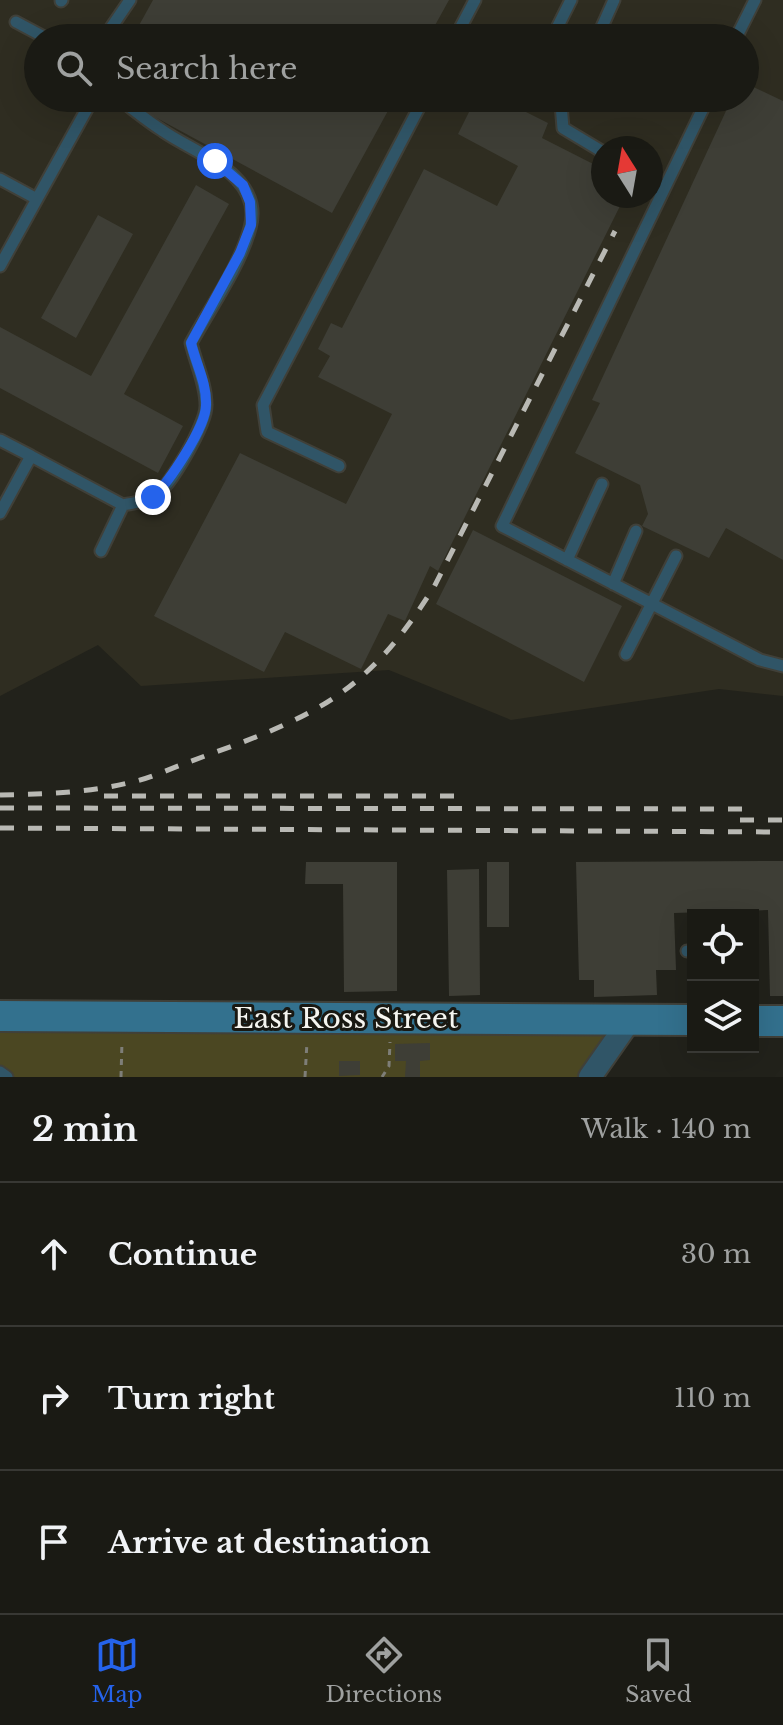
<!DOCTYPE html>
<meta charset="utf-8">
<style>
:root{--surface:#1a1a14;--page:#23231d;--text:#f1f3f6;--muted:#9fa1a0;--line:#383834;--accent:#2563eb}
body{margin:0;font-family:"Libre Baskerville",serif;background:var(--page);color:var(--text)}
.controls{position:absolute;right:24px;bottom:24px;display:grid;overflow:hidden;border-radius:0px;box-shadow:0 8px 32px #0002}
.controls button{width:72px;height:72px;display:grid;place-items:center;padding:0;border:0;border-bottom:2px solid var(--line);background:var(--surface);color:var(--text);font:40px sans-serif}
.compass{position:absolute;left:591px;top:136px;width:72px;height:72px;border-radius:50%;background:var(--surface);box-shadow:0 8px 32px #0002;rotate:349deg}
.stop{position:absolute;width:24px;height:24px;margin:-18px;border:6px solid #2563eb;border-radius:50%;background:#fff}
.stop.end{background:#2563eb;border-color:#fff;box-shadow:0 2px 8px #0008}
.list{margin:0;padding:0;list-style:none}
h2{display:flex;justify-content:space-between;align-items:center;height:104px;margin:0;padding:0 32px;font-size:34px}
h2 small{font-size:26px;font-weight:400;color:var(--muted)}
.list li{display:grid;grid-template-columns:52px 1fr auto;gap:24px;align-items:center;box-sizing:border-box;height:144px;padding:0 32px;border-top:2px solid var(--line)}
.list b{display:block;font-size:30px;white-space:nowrap}
.list em{font-size:26px;font-style:normal;color:var(--muted)}
.icon{flex:none;width:44px;height:44px;fill:none;stroke:currentColor;stroke-width:2;stroke-linecap:round;stroke-linejoin:round}
.map{position:relative;flex:none;width:783px;height:1077px;overflow:hidden}
.search{position:absolute;background:var(--surface);box-shadow:0 8px 32px #0002;left:24px;right:24px;top:24px;height:88px;display:flex;align-items:center;gap:20px;box-sizing:border-box;padding:0 28px;border-radius:44px;color:var(--muted);font-size:30px}
.sheet{height:536px;background:var(--surface)}
nav{display:flex;justify-content:space-around;align-items:center;box-sizing:border-box;height:112px;border-top:2px solid var(--line);background:var(--surface);font-size:22px;color:var(--muted)}
nav a{display:grid;justify-items:center;gap:4px}
nav .on{color:var(--accent)}
.map>svg:first-child{display:block}
.built{fill:#2f2d21;fill-rule:evenodd}
.green{fill:#4b4722}
.building{fill:#3e3e36}
.lines{fill:none;stroke-linecap:round;stroke-linejoin:round}
.lane-casing{stroke:#404039;stroke-width:15}
.street-casing{stroke:#404039;stroke-width:26}
.secondary-casing{stroke:#404039;stroke-width:34}
.path{stroke:#7e7e78;stroke-width:3;stroke-dasharray:6 6;stroke-linecap:butt}
.lane{stroke:#305567;stroke-width:11}
.street{stroke:#305567;stroke-width:22}
.secondary{stroke:#33718e;stroke-width:30}
.rail{stroke:#b9b9b4;stroke-width:5;stroke-dasharray:14 14;stroke-linecap:butt}
.route{stroke:#2563eb;stroke-width:10}
.labels{text-anchor:middle;dominant-baseline:central;stroke-width:6;stroke-linejoin:round;paint-order:stroke}
.street-label{font-size:28px;fill:#f5f5f0;stroke:#191812}
</style>
<div class="map">
<svg width="783" height="1077" viewBox="0 0 783 1077">
<rect width="100%" height="100%" fill="#22221b"/>
<!-- built -->
<path class="built" d="M0 0H783V696L719 689 511 720 389 670 141 686 98 645 0 696ZM38 38H745V98H38ZM603 148H651V196H603Z"/>
<!-- green -->
<path class="green" d="M0 1016 630 1020 590 1077H7L0 1072Z"/>
<!-- building -->
<path class="building" d="M153 0H449L428 38H132Z
M745 83 783 101V560L726 528 709 558 642 526 648 514 640 485 575 453 600 403 592 400 732 98H745Z
M128 98H395L332 213 129 103Z
M476 98H498L548 123 542 138 603 169V196H625L438 571 430 566 405 621 388 614 361 669 285 632 264 672 154 616 240 453 346 504 392 414 318 377 330 356 318 349 331 323 342 328 424 169 497 206 518 166 458 134Z
M196 185 229 204 124 394 183 426 158 473 0 388V327L91 376Z
M98 215 133 234 76 338 41 318Z
M473 530 622 606 584 682 436 604Z
M783 861V996H770L768 910 674 913 676 970H656L657 995 594 997V980H579L576 862Z
M306 862H397V991L344 992 343 884H305Z
M487 862H509V927H487Z
M479 869 480 995 449 996 447 870Z
M430 1043V1060L420 1061V1077H405L406 1061H395V1044Z
M339 1061H360V1075L339 1076Z"/>
<g class="lines">
<defs>
<path id="lane" d="M61 1 62 0
M16 22 46 38
M104 38 130 0
M455 38 475 0
M552 38 571 0
M597 38 614 0
M736 38 755 0
M565 98 561 104 563 128 603 152
M708 98 502 526 760 660 783 666
M0 179 37 199 93 98
M0 266 37 199
M0 440 31 456
M339 466 267 432 263 405 424 98
M0 513 31 456 123 505
M101 551 123 505C132 503 145 502 154 497 170 487 207 423 206 405 206 384 196 364 191 343 210 308 240 266 250 228 265 175 196 154 163 131 147 121 133 109 118 98
M567 560 602 484
M613 584 636 531
M626 654 676 556
M687 951H693
M0 1072 7 1077"/>
<path id="street" d="M590 1077 630 1020"/>
<path id="secondary" d="M0 1016 693 1020
M753 1021H783"/>
</defs>
<!-- lane casing -->
<use href="#lane" class="lane-casing"/>
<!-- street casing -->
<use href="#street" class="street-casing"/>
<!-- secondary casing -->
<use href="#secondary" class="secondary-casing"/>
<!-- path -->
<path class="path" d="M121 1077 122 1041
M305 1077 307 1042
M382 1077 389 1066 390 1042"/>
<!-- lane -->
<use href="#lane" class="lane"/>
<!-- street -->
<use href="#street" class="street"/>
<!-- secondary -->
<use href="#secondary" class="secondary"/>
<!-- rail -->
<path class="rail" d="M0 795C43 794 86 793 128 783 148 779 167 770 186 763 245 741 313 720 361 677 391 651 413 620 434 587L615 231
M104 796H462
M0 808 756 809
M740 820H783
M0 828 783 832"/>
</g>
<g class="lines">
<!-- route -->
<path class="route" d="M153 497C169 482 206 427 206 405 207 384 196 364 191 343L240 253 251 225 250 202 243 185 215 161"/>
</g>
<g class="labels">
<!-- street labels -->
<g class="street-label">
<text x="346" y="1018">East Ross Street</text>
</g>
</g>
</svg>
<div class="controls">
<button><svg class="icon" aria-label="locate" viewBox="0 0 24 24"><circle cx="12" cy="12" r="6"/><path d="M12 2v4M12 18v4M2 12h4M18 12h4"/></svg></button>
<button><svg class="icon" aria-label="layers" viewBox="0 0 24 24"><path d="M12 4l9 5-9 5-9-5zM3 14l9 5 9-5"/></svg></button>
</div>
<svg class="compass" viewBox="-18 -18 36 36"><path d="M0-13l5 13h-10z" fill="#e53935"/><path d="M0 13l5-13h-10z" fill="#9fa1a0"/></svg>
<div class="stop" style="left:215px;top:161px"></div>
<div class="stop end" style="left:153px;top:497px"></div>
<div class="search"><svg class="icon" aria-label="search" viewBox="0 0 24 24"><circle cx="10" cy="10" r="6"/><path d="M15 15l6 6"/></svg>Search here</div>
</div>
<section class="sheet">
<h2>2 min<small>Walk · 140 m</small></h2>
<ul class="list">
<li><svg class="icon" aria-label="ahead" viewBox="0 0 24 24"><path d="M12 20V5M6 11l6-6 6 6"/></svg><div><b>Continue</b></div><em>30 m</em></li>
<li><svg class="icon" aria-label="right" viewBox="0 0 24 24"><path d="M7 20v-9h11M14 6l5 5-5 5"/></svg><div><b>Turn right</b></div><em>110 m</em></li>
<li><svg class="icon" aria-label="arrive" viewBox="0 0 24 24"><path d="M6 21V4h12l-3 4 3 4H6"/></svg><div><b>Arrive at destination</b></div></li>
</ul>
</section>
<nav>
<a class="on"><svg class="icon" aria-label="map" viewBox="0 0 24 24"><path d="M3 6l6-2 6 2 6-2v14l-6 2-6-2-6 2zM9 4v14M15 6v14"/></svg>Map</a>
<a><svg class="icon" aria-label="directions" viewBox="0 0 24 24"><path d="M12 3l9 9-9 9-9-9zM9 14v-3h6M13 9l2 2-2 2"/></svg>Directions</a>
<a><svg class="icon" aria-label="saved" viewBox="0 0 24 24"><path d="M7 4h10v16l-5-4-5 4z"/></svg>Saved</a>
</nav>
